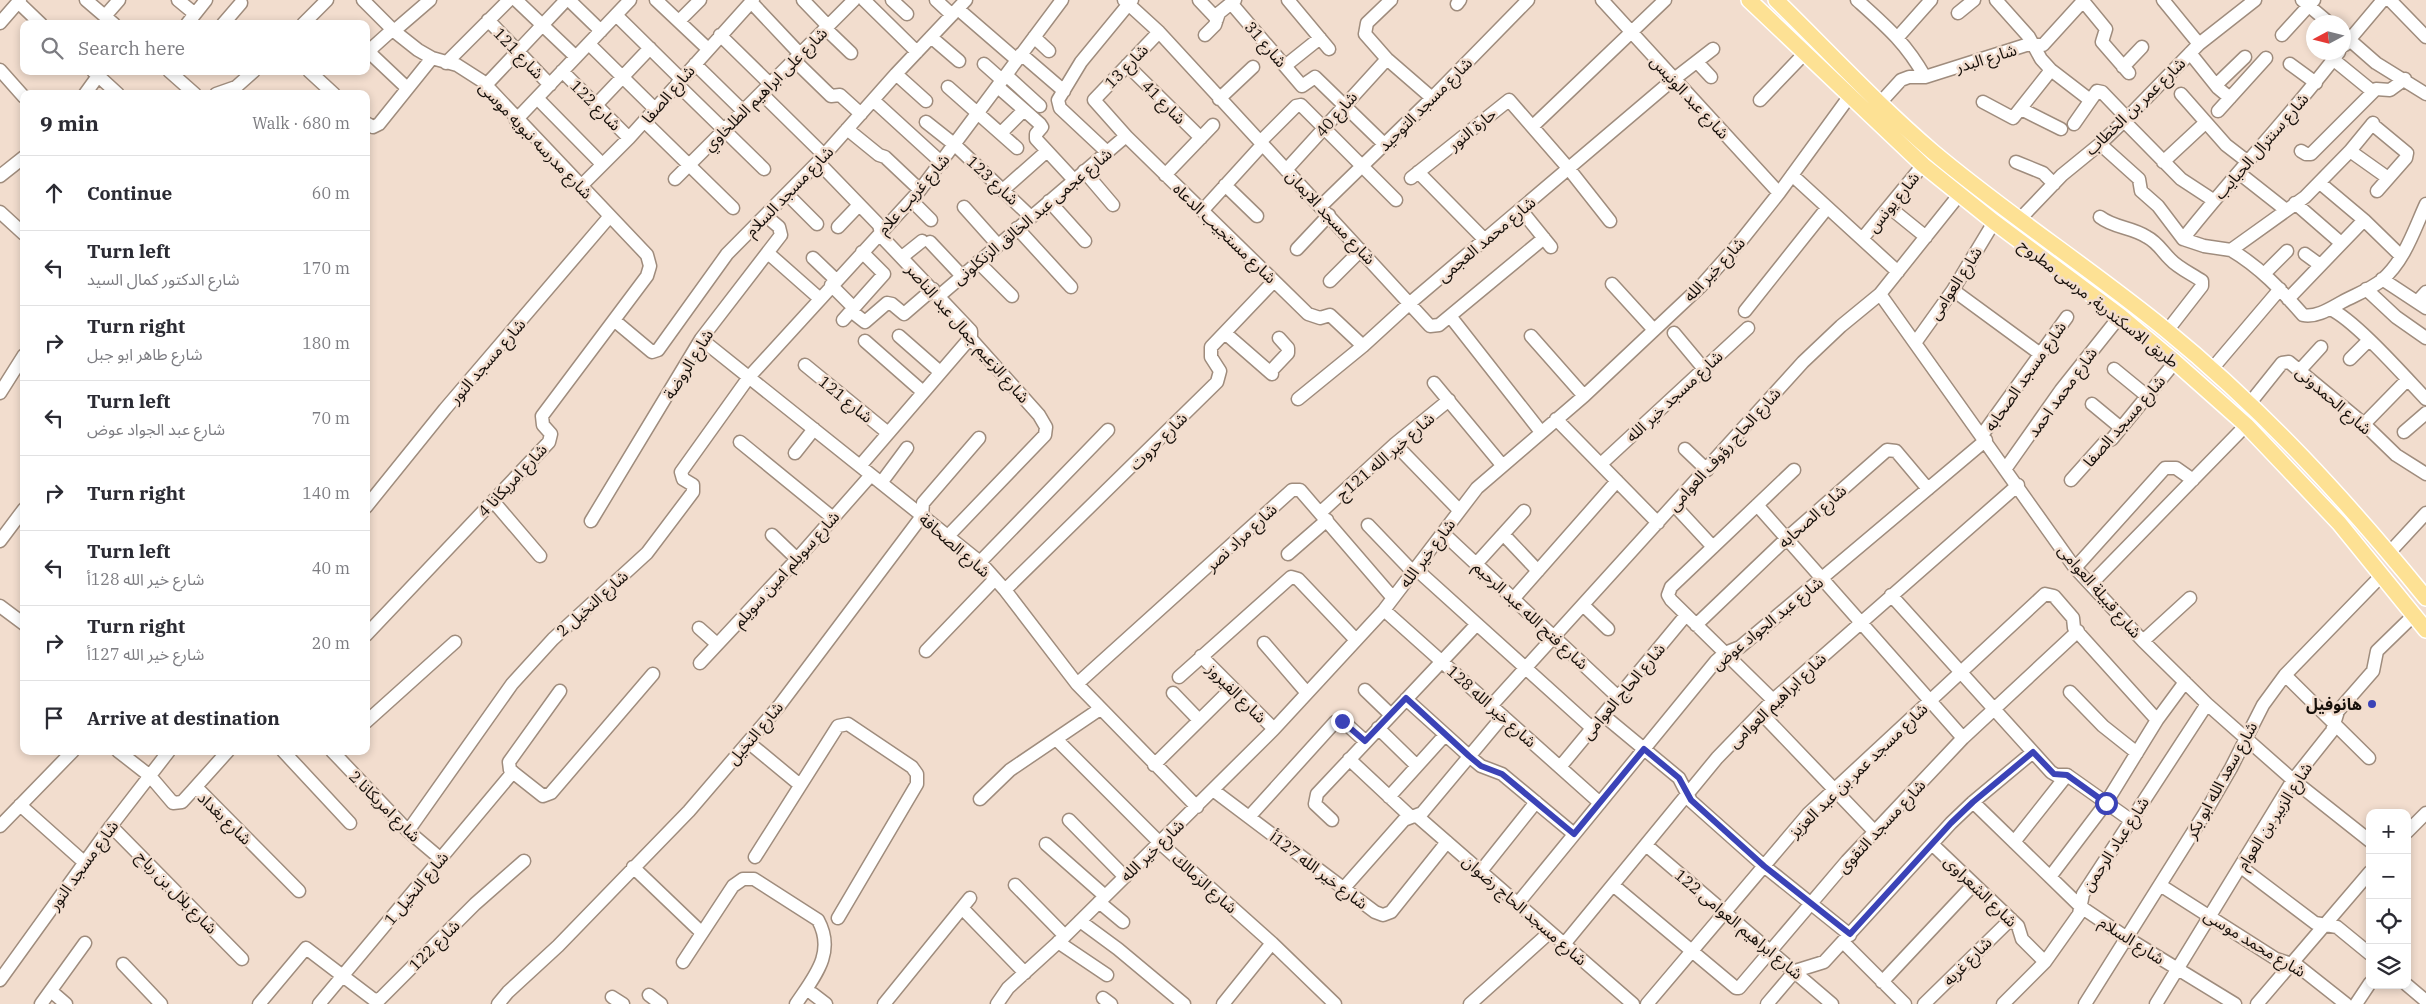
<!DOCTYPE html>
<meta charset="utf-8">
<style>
:root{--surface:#fff;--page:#f2f2f3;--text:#2b2b33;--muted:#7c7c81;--line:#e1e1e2}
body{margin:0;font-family:"IBM Plex Serif","Noto Sans Arabic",serif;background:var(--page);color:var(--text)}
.controls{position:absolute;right:15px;bottom:15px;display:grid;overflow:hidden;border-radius:10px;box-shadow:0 2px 8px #0003}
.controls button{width:45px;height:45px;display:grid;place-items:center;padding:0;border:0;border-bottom:1px solid var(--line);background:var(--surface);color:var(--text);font:25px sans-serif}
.compass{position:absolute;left:2306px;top:15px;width:45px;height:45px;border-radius:50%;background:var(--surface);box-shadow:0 2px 8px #0003;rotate:263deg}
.stop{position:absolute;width:15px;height:15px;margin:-11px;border:4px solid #3b43b7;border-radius:50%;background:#fff}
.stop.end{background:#3b43b7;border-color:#fff;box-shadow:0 1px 5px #0008}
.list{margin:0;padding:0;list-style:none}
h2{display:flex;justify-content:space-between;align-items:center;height:65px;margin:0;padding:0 20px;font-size:21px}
h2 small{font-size:16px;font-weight:400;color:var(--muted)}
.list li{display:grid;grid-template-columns:32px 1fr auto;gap:15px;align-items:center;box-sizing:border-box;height:75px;padding:0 20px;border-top:1px solid var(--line)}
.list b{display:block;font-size:19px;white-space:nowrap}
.list p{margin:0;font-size:16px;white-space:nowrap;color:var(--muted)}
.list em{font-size:16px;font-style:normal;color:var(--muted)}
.icon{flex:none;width:28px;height:28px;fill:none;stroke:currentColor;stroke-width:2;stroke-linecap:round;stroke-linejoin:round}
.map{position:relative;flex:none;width:2426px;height:1004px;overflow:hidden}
.search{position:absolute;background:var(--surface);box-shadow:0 2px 8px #0003;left:20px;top:20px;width:350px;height:55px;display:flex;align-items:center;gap:12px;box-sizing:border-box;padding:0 18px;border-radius:10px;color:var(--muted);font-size:19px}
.panel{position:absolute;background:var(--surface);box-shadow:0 2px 8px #0003;left:20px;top:90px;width:350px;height:665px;border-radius:10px}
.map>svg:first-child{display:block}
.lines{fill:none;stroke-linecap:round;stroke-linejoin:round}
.minor-casing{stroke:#9f8c7d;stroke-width:15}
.major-casing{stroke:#fff;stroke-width:18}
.minor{stroke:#fff;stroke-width:12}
.major{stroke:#fde194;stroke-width:15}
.route{stroke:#3b43b7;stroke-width:6}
.poi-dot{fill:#3b43b7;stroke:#f2ddce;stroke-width:2}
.labels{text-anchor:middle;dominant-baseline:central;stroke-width:5;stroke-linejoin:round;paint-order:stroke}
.street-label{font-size:16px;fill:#17100b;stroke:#f2ddce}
.poi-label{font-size:16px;font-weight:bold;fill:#17100b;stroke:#f2ddce;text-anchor:end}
</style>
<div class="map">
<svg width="2426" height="1004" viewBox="0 0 2426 1004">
<rect width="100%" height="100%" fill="#f2ddce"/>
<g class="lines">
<defs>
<path id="minor" d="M86 0 114 24
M178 0 195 14
M363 0 394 31 418 50 432 58 457 65 482 81 647 255 650 266 647 276 542 416 543 425 551 434 549 442 366 635
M516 0 576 57
M569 0 601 31
M656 0 708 49
M803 0 828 26
M864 0 917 52
M892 0 907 14
M936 0 952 15
M1124 0 1159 32 1430 326 1439 325 1544 238
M1199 0 1217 19
M1288 0 1329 49
M1391 0 1367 23 1365 34 1387 59 1432 98
M1602 0 1779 193
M1857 0C1886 26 1906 43 1925 77
M1996 0 2029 37 2041 59 2051 70 2090 100
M2163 0 2199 44
M2302 0 2328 22
M2390 0 2426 37
M2083 1 2106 29 2102 42 2129 73
M18 2 41 24
M751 2 800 54
M1231 3 1302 86 1315 77 1384 144
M1457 4 1460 0
M958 9 1017 60
M1958 13 1974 0
M616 15 681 79
M105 16 119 0
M488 20 550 85
M679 21 700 0
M0 23 20 0
M187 24 206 0
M223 24 241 3
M303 24 327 0
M826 29 851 53
M392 30 372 48 371 54 407 88
M394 31 430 0
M1159 32 1094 100 1126 136 1308 314 1320 318 1330 315 1363 346
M720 35 770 84
M1205 35 1215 25 1219 13 1235 0
M2282 35 2314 0
M2344 35 2376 63 2426 94
M931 37 959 61
M1034 37 1049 51
M1898 37 1931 0
M589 44 655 109
M2345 45 2383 0
M2190 53 2218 88 2230 98
M1021 54 1064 91
M794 60 831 96 840 95 861 114
M2334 60 2372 91
M1697 62 1711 77
M446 63 509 0
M695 64 743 111
M984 64 1002 80
M2290 64 2316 83
M1127 65 1201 138
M1285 66 1320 38
M2123 67 2142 47
M0 70 24 97
M93 71 118 94
M169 71 195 94
M309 71 334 94
M562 71 629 138
M896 74 926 101
M1006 75 1040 106
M677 84 764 169
M2217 84 2245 57
M486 85 566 0
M948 87 1017 148
M998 87 1040 124 1042 127 1036 134V139L1074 180
M761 93 824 155
M85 94 98 76
M216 94 236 87 254 71
M2181 94 2226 145 2248 162
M537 98 602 164
M1219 99 1253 67
M873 100 942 163
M1760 100 1804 54
M1983 102 2013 118 2051 70
M1880 103 1901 80 1909 77H1925L2026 45H2043L2084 0
M596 105 650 48
M2021 109 2061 129
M2218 111 2266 58
M516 120 630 0
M644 121 733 208
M2124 121 2181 179 2213 200
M926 122 955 145 1031 217
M366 123 373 127 379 124 432 58
M2074 124 2097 91 2102 92 2127 118
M2372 124 2407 153 2406 158 2377 191
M1533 126 1665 0
M847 129 879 155 885 157 920 190
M1001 133 1024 110
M1260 142 1296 106 1301 105 1396 200
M2100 144 2139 179 2141 191 2158 206 2183 239 2204 246 2231 250 2305 197 2350 151 2373 123
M2301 151 2306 154H2311L2376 89 2390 90 2405 79
M2350 151 2388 178
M1107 152 1060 108 1058 100 1081 62 1132 0
M818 162 879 225 882 237 971 331V339L1039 415 1046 427 1045 435 948 536
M2016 162 2043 173 2054 184
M2163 162 2205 123
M1286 170 1387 59
M1084 171 1113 205
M1418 172 1485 240
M2239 173 2286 210
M1165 175 1213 125
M1792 175 1898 272
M0 176 24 157
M1411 178 1509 100 1569 169 1610 221
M675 179 854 0
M2320 183 2364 220 2401 256
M1225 185 1257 216
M581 186 629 138 753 0
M1004 189 1047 151
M787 194 817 224
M911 200 931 220
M1049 201 1085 241
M2295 203 2341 243
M1321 206 1432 98 1528 0
M964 207 998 245
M1889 207 1926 237
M1521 210 1551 247
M1202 211 1262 145
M0 212 24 234
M2100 217C2114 228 2132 227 2147 237 2157 242 2162 251 2170 259 2178 268 2192 274 2202 281V286L2167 331
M2020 219 2062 175 2100 144 2124 121 2199 44 2255 0
M838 227 859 205
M1017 228 1071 287
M1862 239 1923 165
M2183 239C2233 175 2290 117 2339 52
M930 242 962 276
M1297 249 1329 215
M2231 250C2260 267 2281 290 2303 315 2316 318 2331 308 2342 302 2355 295 2371 289 2382 280 2405 260 2414 230 2426 204
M768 253 819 298
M2305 254 2320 265
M902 257 922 241
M813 258 836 280
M978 262 1012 296
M2264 274 2287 251
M2382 279 2426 308
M1330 281 1361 250
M1612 284 1654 330
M831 285 854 308
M2366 289 2396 317 2426 338
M1953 290 2039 353
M1880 294 2075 568 2143 641 2207 704 2293 780 2370 841
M939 296 1126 136
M2288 299 2364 220
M2417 302 2426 292
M2330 309C2354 319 2406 378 2426 399
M851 311 865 322 887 303 892 304 904 314 933 289
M1745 311 1827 208
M1450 316 1541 432
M843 320 884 274 862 252
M615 321 652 352 658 350 727 254 818 162 896 74 966 0
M1225 333 1272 374
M1674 333 1704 369
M899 336 940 372
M1531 336 1584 396
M701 339 980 562 1005 590 1077 684 1197 807
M865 341 923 392
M1915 343 1953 290 1994 222
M2350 359 2368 341
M805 365 888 433
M2114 369 2147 396
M2212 369 2280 289
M2300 370 2321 347
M1270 372 1288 353V348L1279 338
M1434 383 1502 465
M0 393 24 355
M1298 399 1363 346 1410 303 1669 83 1713 49
M2250 403 2282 363 2289 362 2364 424 2396 455 2426 474
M2092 404 2121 428
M1556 419 1658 523
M2364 424 2407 380
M2404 432 2426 413
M1982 435 2067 317
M740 442 833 518
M1395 444 1459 510
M1685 449 1707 470
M795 453 814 429
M1601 464 1748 328
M860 466 971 337
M2006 468 2061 390 2120 316
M2071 480 2105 442 2112 439 2175 362
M881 483 907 448
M493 501 540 556
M1674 505 1713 547
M1757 505 1963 738
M366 507 445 409 610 216
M1321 512 1395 444 1449 400
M591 521 701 339 781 235 779 227 766 216
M1368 525 1413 572
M1443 533 1618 697
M1503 534 1538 571
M772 535 797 559
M0 541 24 509
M2389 553 2426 513
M1288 554 1327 520
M980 562 1108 430
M1476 564 1524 511
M2075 568 2165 468H2176L2193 480
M1416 569 1592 728
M2091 584 2259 412
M1005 590 1217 382 1220 371 1211 357V347L1274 281
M1891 595 2051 772 2056 775H2067L2132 821
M1514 598 1617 481
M1583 605 1608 629
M0 606 24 624
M1384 610 1600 803
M1696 625 1787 538 1887 450 1896 451 1928 489
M699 628 717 644
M2143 641 2190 598
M1264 643 1307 693
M926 651 995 579
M1201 656 1274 729
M700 663 797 559 871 475
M2285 675 2369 758
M1179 677 1291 577 1298 579 1356 640
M1077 684 1292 490H1300L1393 598
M1365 690 1391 715
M560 691 509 762 510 770 543 796 551 793 653 674
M2070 692 2103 726 2137 753
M1173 693 1199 720
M1406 699 1469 756 1481 766 1502 774 1574 834
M1773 700 1671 600 1668 595 1671 587 1794 470
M1491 706 1803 362 1841 326 1880 294 1959 195
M1761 713 1875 832
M1603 715 1679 778 1691 801 1764 866 1850 935
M366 722 455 642
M1378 728 1417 766
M1056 739 1160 843 1272 943 1335 1004
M748 742 800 785
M118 751 150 776 173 803 182 802 193 790H199L299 891
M283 751 350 823
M332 751 408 831 441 859
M1349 759 1411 817
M1154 765 1232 688
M1560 767 1686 615
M193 790 228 751
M1213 790 1375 912 1383 915 1391 912 1447 842
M1389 797 1445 735
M980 799 1010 770 1100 709
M1973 802 2081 907 2127 938 2235 1004
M20 805 85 863
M1417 816 1633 1004
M1249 817 1335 722H1344L1365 741
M1069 820 1125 877
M1332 820 1315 804 1317 794 1477 624
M0 826 73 751
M111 826 242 959
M408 831 512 684 553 639 647 553 693 492V485L683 479 681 472 749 377 920 190 1062 0
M2407 832 2426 813
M2014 842 2067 775
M1046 844 1105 896
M1932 844 2018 926 2022 939 2045 962
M1646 845 1832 1004
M755 857 838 726 848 724 912 767 917 774V784L838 918
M633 867 702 933
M2241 867 2315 923 2337 927 2370 954
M1481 871 1536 802
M2050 877 2106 803 2157 720 2185 682
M1015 885 1065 936
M1613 885 1736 988H1739L1847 861 1963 738 2078 631
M2160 885 2276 959 2298 966 2346 1004
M1343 889 1404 820 1422 813 1503 716
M1099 902 1123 922
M1518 903 1716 661 1725 653 1740 647 1986 440
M962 908 1025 973
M1080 921 1118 949 1184 1004
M1058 942 1107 975
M1843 942 1905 1004
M1565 943 1717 758 1773 700 2018 485
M683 962 733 886 743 879H754L818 920C836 953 814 977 796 1004
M123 964 161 1004
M0 980 111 826 169 751
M1882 982 1974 884
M2407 985 2426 1001
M51 991 66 1004
M813 994 826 1004
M649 995 661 1004
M612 997 623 1004
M1103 998 1111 1004
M41 1004 85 943
M259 1004 306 948 373 999 379 1000 475 904 524 861
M319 1004 513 772
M498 1004 508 992 558 946 689 811 779 706 922 516 923 503 979 438
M884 1004 970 898
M997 1004 1008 988 1065 936 1274 729 1384 610 1477 488 1584 396 1701 286 1740 242 1779 193 1849 97
M1223 1004 1272 943
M1470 1004 1550 932
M1647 1004 1808 814 2045 594 2054 596 2073 618 2074 628 2157 720
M1767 1004 1795 971 1824 962 1951 823 1973 802 2033 752
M1924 1004 2011 919
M2003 1004 2045 962 2079 914 2083 894 2207 704
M2085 1004 2205 813 2231 768 2263 705 2285 675 2382 575
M2156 1004 2293 780 2332 731 2338 711 2373 671 2377 651 2414 615
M2257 1004 2370 872
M2356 1004 2370 983"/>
<path id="major" d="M1749 0 1923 165 1994 222 2120 316 2175 362 2246 425 2339 523 2426 630
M1776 0C1828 51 1878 105 1933 152 2008 215 2090 268 2166 330 2263 409 2347 501 2426 598"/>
</defs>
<!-- minor casing -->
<use href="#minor" class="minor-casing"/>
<!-- major casing -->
<use href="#major" class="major-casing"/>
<!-- minor -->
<use href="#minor" class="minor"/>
<!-- major -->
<use href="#major" class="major"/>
</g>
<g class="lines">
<!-- route -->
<path class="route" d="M1342 721 1365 741 1406 698 1469 756 1481 766 1502 774 1574 834 1644 749 1679 778 1691 800 1764 866 1850 934 1951 823 1973 802 2033 752 2054 774 2067 775 2106 803"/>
</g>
<!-- markers -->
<circle class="poi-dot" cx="2372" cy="704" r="5"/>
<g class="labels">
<!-- street labels -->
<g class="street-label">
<text transform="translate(1266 44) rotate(49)">شارع 31</text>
<text transform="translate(519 53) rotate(46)">شارع 121</text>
<text transform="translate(1986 58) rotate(-17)">شارع البدر</text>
<text transform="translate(1126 66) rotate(-46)">شارع 13</text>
<text transform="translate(765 89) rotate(-45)">شارع على ابراهيم الطلخاوي</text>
<text transform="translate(668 94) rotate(-49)">شارع الصفا</text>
<text transform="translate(1690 97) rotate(47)">شارع عبد الونيس</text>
<text transform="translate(1164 102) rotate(45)">شارع 41</text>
<text transform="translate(1425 104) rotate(-45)">شارع مسجد التوحيد</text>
<text transform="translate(596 105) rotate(45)">شارع 122</text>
<text transform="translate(2135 106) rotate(-44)">شارع عمر بن الخطاب</text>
<text transform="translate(1336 114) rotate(-49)">شارع 40</text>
<text transform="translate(1472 129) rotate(-39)">حارة النور</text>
<text transform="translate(536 140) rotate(46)">شارع مدرسه نبويه موسى</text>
<text transform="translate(2261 146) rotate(-49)">شارع سنترال الحبايب</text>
<text transform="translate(993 180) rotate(43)">شارع 123</text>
<text transform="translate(789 191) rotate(-46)">شارع مسجد السلام</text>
<text transform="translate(913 194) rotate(-49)">شارع غريب علام</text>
<text transform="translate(1893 202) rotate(-51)">شارع يونس</text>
<text transform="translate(1032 216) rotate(-40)">شارع عجمى عبد الخالق الزنكلونى</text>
<text transform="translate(1331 217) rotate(47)">شارع مسجد الايمان</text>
<text transform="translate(1225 233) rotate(44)">شارع مستجيب الدعاه</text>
<text transform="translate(1486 239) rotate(-40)">شارع محمد العجمى</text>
<text transform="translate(1714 269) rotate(-47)">شارع خير الله</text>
<text transform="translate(1955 283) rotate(-57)">شارع العوامى</text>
<text transform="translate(2099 303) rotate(38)">طريق الاسكندرية, مرسى مطروح</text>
<text transform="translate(968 333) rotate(49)">شارع الزعيم جمال عبد الناصر</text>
<text transform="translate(487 361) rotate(-49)">شارع مسجد النور</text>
<text transform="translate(688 364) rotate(-58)">شارع الروضة</text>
<text transform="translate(2025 376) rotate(-55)">شارع مسجد الصحابه</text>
<text transform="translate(2062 392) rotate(-54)">شارع محمد احمد</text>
<text transform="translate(1674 396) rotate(-43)">شارع مسجد خير الله</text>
<text transform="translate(846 399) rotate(39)">شارع 121</text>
<text transform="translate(2334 400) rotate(41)">شارع الحمدونى</text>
<text transform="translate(2124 421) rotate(-49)">شارع مسجد الصفا</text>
<text transform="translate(1158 441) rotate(-45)">شارع حروت</text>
<text transform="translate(1724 449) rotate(-48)">شارع الحاج رؤوف العوامى</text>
<text transform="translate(1385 456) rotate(-41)">شارع خير الله 121ج</text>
<text transform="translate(512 480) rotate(-47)">شارع امريكانا 4</text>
<text transform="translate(1812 516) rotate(-42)">شارع الصحابه</text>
<text transform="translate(1241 537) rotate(-43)">شارع مراد نصر</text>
<text transform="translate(955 545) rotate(41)">شارع الصحافة</text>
<text transform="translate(1427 553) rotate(-53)">شارع خير الله</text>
<text transform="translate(786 569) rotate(-48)">شارع سويلم امين سويلم</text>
<text transform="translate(2100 591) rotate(49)">شارع قبيلة العوامى</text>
<text transform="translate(592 603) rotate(-42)">شارع النخيل 2</text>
<text transform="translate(1531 615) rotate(43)">شارع فتح الله عبد الرحيم</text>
<text transform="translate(1767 623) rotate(-39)">شارع عبد الجواد عوض</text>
<text transform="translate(1623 691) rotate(-50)">شارع الحاج العوامى</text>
<text transform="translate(1237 693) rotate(45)">شارع الفيروز</text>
<text transform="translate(1777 700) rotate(-44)">شارع ابراهيم العوامى</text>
<text transform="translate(1492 706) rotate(42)">شارع خير الله 128</text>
<text transform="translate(755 733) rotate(-50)">شارع النخيل</text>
<text transform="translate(1858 770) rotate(-44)">شارع مسجد عمر بن عبد العزيز</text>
<text transform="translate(2221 780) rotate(-61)">شارع سعد الله ابو بكر</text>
<text transform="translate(385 806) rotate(45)">شارع امريكانا 2</text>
<text transform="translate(2274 816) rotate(-57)">شارع الزبير بن العوام</text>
<text transform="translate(225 818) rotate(44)">شارع بغداد</text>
<text transform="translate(1881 826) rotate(-47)">شارع مسجد التقوى</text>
<text transform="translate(2115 844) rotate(-57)">شارع عباد الرحمن</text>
<text transform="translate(1152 850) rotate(-44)">شارع خير الله</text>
<text transform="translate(83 865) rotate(-54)">شارع مسجد النور</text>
<text transform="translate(1319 870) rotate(37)">شارع خير الله 127أ</text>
<text transform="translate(1205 883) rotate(42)">شارع الزمالك</text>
<text transform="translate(416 888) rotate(-50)">شارع النخيل 1</text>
<text transform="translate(1981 891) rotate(44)">شارع الشعراوى</text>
<text transform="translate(177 892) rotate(46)">شارع بلال بن رباح</text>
<text transform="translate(1525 910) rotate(41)">شارع مسجد الحاج رضوان</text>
<text transform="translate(1739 924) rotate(40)">شارع ابراهيم العوامى 122</text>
<text transform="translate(2132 940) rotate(33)">شارع السلام</text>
<text transform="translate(2255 943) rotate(31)">شارع محمد موسى</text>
<text transform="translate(434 945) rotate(-45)">شارع 122</text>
<text transform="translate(1967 961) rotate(-45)">شارع غربه</text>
</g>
<!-- poi labels -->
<g class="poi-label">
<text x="2362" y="704">هانوفيل</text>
</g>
</g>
</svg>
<div class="controls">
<button>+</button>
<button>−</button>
<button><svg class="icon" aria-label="locate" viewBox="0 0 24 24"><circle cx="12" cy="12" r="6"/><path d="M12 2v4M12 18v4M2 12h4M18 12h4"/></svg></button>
<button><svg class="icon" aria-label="layers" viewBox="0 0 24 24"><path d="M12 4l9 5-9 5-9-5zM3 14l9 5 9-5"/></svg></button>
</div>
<svg class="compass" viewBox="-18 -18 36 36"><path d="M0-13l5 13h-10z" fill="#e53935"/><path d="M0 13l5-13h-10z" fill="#7c7c81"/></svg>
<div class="stop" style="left:2106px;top:803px"></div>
<div class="stop end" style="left:1342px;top:721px"></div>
<div class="search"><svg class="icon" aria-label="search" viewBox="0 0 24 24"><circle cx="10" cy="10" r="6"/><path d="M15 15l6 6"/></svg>Search here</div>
<section class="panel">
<h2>9 min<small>Walk · 680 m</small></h2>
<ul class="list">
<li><svg class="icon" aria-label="ahead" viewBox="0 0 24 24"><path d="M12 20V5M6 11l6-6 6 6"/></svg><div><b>Continue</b></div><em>60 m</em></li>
<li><svg class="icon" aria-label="left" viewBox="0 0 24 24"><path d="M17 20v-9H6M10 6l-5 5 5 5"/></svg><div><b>Turn left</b><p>شارع الدكتور كمال السيد</p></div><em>170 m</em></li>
<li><svg class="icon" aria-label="right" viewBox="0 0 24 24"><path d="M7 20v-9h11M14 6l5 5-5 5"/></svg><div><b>Turn right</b><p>شارع طاهر ابو جبل</p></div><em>180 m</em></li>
<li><svg class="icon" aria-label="left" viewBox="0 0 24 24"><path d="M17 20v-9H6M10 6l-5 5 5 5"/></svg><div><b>Turn left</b><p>شارع عبد الجواد عوض</p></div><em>70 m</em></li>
<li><svg class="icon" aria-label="right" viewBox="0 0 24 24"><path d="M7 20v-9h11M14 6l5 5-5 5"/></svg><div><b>Turn right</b></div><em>140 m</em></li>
<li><svg class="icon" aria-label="left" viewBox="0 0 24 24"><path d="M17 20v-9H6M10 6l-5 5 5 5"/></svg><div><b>Turn left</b><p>شارع خير الله 128أ</p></div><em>40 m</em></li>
<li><svg class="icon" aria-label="right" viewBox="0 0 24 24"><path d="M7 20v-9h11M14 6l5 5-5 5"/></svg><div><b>Turn right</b><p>شارع خير الله 127أ</p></div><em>20 m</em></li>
<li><svg class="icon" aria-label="arrive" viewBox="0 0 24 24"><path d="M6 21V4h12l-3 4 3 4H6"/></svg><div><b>Arrive at destination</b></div></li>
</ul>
</section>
</div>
